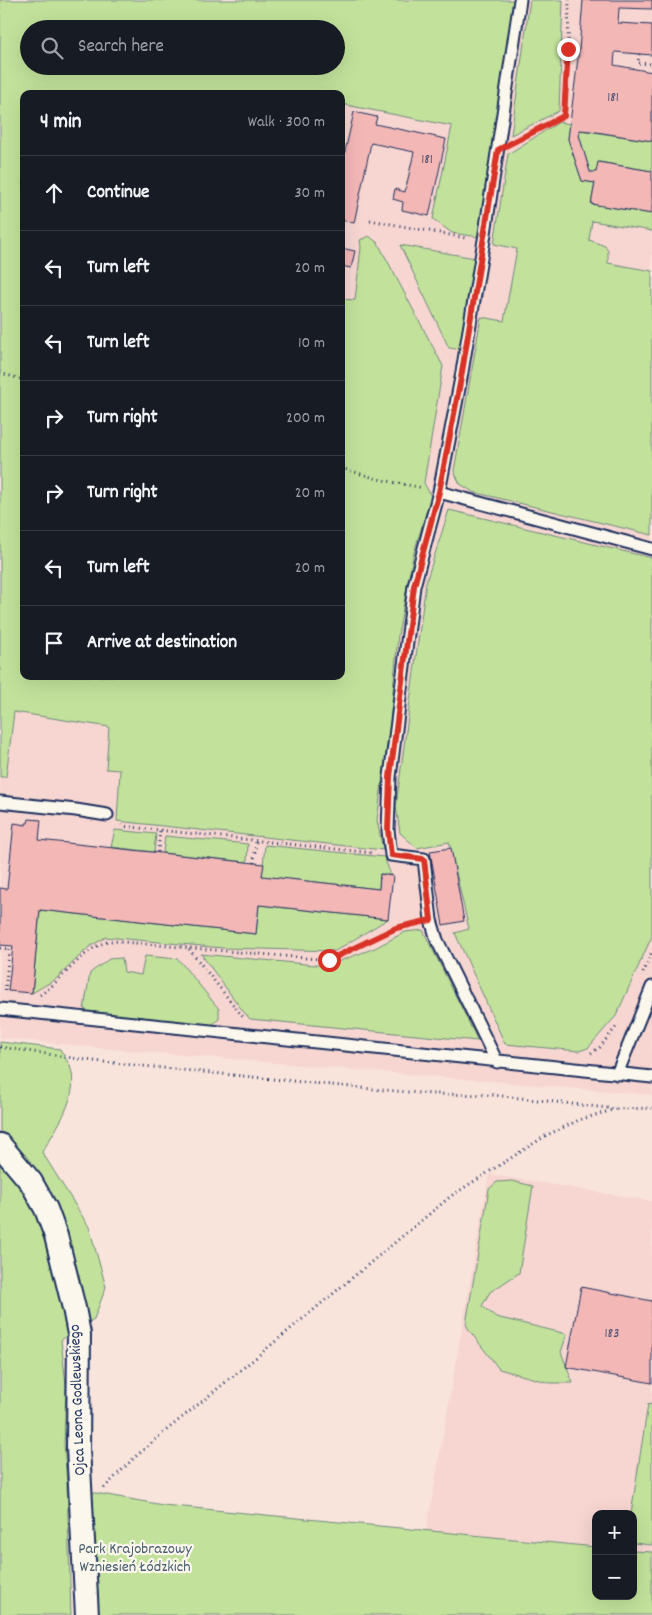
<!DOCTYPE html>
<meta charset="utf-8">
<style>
:root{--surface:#171b24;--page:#242831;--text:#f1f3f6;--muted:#9ea1a6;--line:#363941}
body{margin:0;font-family:Dekko,sans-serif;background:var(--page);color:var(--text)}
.controls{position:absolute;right:15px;bottom:15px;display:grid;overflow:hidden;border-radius:10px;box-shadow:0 5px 20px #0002}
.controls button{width:45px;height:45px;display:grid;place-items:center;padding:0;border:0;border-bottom:1px solid var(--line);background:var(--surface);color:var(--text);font:25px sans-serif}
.stop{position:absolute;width:15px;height:15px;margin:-11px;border:4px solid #d93025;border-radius:50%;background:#fff}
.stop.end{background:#d93025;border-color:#fff;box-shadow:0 1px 5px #0008}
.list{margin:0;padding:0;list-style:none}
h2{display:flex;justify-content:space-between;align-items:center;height:65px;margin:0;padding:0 20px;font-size:21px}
h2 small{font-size:16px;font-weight:400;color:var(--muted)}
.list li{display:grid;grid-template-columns:32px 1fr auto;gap:15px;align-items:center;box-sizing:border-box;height:75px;padding:0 20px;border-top:1px solid var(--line)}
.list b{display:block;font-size:19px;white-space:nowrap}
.list em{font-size:16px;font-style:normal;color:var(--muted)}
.icon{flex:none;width:28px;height:28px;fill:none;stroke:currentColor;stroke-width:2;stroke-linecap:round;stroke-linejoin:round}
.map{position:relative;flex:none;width:652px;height:1615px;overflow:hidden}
.search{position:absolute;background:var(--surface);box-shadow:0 5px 20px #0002;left:20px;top:20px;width:325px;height:55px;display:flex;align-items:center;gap:12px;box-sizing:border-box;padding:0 18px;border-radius:28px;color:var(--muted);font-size:19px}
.panel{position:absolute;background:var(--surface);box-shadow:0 5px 20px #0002;left:20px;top:90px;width:325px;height:590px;border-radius:10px}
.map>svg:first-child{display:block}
.built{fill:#f7d6d1;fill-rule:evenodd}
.green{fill:#c2e29b;stroke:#6e887c;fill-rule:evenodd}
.building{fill:#f3b7b6;stroke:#1b2f5e}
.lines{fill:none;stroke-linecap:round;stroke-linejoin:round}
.service-casing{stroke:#1b2f5e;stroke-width:15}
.minor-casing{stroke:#1b2f5e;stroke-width:26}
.path{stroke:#1b2f5e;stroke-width:3;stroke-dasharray:1 4;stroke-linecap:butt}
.service{stroke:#fbf7ec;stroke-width:11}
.minor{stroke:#fbf7ec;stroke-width:22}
.route{stroke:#d93025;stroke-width:6}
.labels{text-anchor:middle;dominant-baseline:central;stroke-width:4.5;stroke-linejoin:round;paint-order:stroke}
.number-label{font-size:14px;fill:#515174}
.street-label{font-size:16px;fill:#1b2f5e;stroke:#fbf7ec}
.park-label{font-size:16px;fill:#455c6d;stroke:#fbf7ec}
</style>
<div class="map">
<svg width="652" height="1615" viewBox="0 0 652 1615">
<rect width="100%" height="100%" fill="#f9e4dc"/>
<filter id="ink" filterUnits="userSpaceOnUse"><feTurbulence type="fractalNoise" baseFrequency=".02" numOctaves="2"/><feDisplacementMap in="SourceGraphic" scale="10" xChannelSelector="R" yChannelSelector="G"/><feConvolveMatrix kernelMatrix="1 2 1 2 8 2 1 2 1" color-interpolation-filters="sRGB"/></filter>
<g filter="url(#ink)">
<!-- built -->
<path class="built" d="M0 0H652V1095L87 1047 0 1038ZM29 29H336V66H29ZM24 94H341V676H24Z
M489 1174 652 1201V1615H101L426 1532ZM596 1514H633V1596H596Z"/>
<!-- green -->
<path class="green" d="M0 0H514L479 237 452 233 433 219 452 126 341 104V94H24V676H341V299L355 300 361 247 360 240 369 236 378 243 443 366 424 483 431 496 413 556 398 635 390 724 377 820 383 850 117 821 120 770 106 769 109 727 14 712 6 777H0ZM29 29H336V66H29Z
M530 0H563L559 111 511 135Z
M559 122 570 124 568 139 582 181 595 183 591 204 652 214V231L592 221 589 240 605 246 608 251V263L652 271V535L473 492 460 484 454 471 481 317 504 321 517 249 494 244 508 154Z
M580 130 652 141V171L599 162 596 172H590L579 135Z
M400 245 475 258 462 346 456 349 449 348Z
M449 510 652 558V936L616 1016 588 1048 579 1051 505 1044 455 933 469 929 449 842 417 848 400 833 396 806 426 582Z
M115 830 156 834 154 852 111 847Z
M165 836 248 844 247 862 163 853Z
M265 845 384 857 391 875 380 874 379 889 262 876Z
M259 905 388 919 335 951 223 948 106 937 89 947 56 979 32 993 40 910 256 934Z
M423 930 478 1041 250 1019 242 1010 201 954 326 966 375 948 405 932Z
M145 956 178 959 219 1009V1019L212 1025 87 1011 84 1009 90 973 109 959 122 958 124 972 141 975Z
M0 1042 60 1049C63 1055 67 1060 70 1066 81 1094 56 1129 42 1152L89 1227 106 1287 94 1319 61 1340 66 1385 64 1444 67 1484 71 1615H0Z
M512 1181 533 1186 519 1273 490 1292 482 1306 496 1317 567 1334 561 1352 573 1383H550L499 1369 469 1330 466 1324 489 1189 497 1182Z
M648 1404 652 1405V1545L633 1543V1514H631Z
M73 1489 163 1505 596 1547V1596H633V1551L652 1552V1615H80Z"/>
<!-- building -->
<path class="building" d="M583 0H652V9L619 8 618 23 652 25V55L615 52 614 65 652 72V141L590 131 580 130 579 135 590 172H596L598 162 652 171V214L591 204 595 183 582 181 568 139 579 50Z
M354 112 377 117 375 124 446 139 429 216 402 210 403 202 393 199 395 189 405 192 414 152 371 143 354 223 341 220V169Z
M341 248 355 251 351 268 341 266Z
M29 819 41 820 39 840 264 864 262 876 379 889 380 874 393 876 388 919 259 905 256 934 40 910 32 993 8 991 13 946 0 945V888L7 889 14 823 26 825V823H28Z
M451 848 464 921 443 925 430 851Z
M581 1287 652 1301V1383L566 1367Z"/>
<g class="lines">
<defs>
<path id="service" d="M439 492 652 549
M0 802 76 810 107 815
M0 1009 652 1077
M497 1062 437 940 431 920 424 859 391 855 388 830 390 777 414 586 439 492 461 378 484 240 520 0
M617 1074 652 987"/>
<path id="minor" d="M0 1145 31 1182 46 1209 56 1236 74 1308 79 1334 78 1448 87 1615"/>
</defs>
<!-- service casing -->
<use href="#service" class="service-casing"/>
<!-- minor casing -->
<use href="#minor" class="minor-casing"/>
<!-- path -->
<path class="path" d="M639 54 638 63 652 64
M516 141 564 116 568 49 569 0
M370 220 466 238
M0 373 24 380
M341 468 378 479 423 488
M121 826 373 853
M158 852 160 831
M254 863 256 841
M0 948 9 949 5 992
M189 949 243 1017
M643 973 652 952
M40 995C62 981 87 943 112 941L329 960 396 928 414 924
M0 1047 93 1061 372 1089 432 1094 494 1095 616 1109 652 1108
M591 1053 600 1047 616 1027
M104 1488 135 1457 163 1433 253 1360 451 1196 547 1135 579 1120 616 1109"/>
<!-- service -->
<use href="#service" class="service"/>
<!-- minor -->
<use href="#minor" class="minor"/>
</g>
</g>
<g class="lines" filter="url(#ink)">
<!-- route -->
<path class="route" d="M329 960 396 928 431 920 424 859 391 855 388 830 390 777 414 586 439 492 461 378 498 150 564 116 568 49"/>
</g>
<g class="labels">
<!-- number labels -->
<g class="number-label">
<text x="613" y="98">181</text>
<text x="427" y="160">181</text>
<text x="612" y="1334">183</text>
</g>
<!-- street labels -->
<g class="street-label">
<text transform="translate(78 1400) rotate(-92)">Ojca Leona Godlewskiego</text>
</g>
<!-- park labels -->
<g class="park-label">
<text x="135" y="1549">Park Krajobrazowy<tspan x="135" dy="18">Wzniesień Łódzkich</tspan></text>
</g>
</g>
</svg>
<div class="controls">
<button>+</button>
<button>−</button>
</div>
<div class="stop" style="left:329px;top:960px"></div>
<div class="stop end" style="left:568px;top:49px"></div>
<div class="search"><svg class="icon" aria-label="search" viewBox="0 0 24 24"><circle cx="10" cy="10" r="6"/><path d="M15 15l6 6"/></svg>Search here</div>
<section class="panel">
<h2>4 min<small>Walk · 300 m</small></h2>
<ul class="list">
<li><svg class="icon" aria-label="ahead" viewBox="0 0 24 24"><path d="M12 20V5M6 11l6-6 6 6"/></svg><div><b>Continue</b></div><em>30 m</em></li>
<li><svg class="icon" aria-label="left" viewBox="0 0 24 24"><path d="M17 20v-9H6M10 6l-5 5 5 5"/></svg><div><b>Turn left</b></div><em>20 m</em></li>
<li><svg class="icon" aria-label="left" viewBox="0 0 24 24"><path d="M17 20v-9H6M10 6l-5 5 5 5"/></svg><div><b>Turn left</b></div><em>10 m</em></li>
<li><svg class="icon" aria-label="right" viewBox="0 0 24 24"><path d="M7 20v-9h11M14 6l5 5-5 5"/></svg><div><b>Turn right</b></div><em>200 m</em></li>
<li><svg class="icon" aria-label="right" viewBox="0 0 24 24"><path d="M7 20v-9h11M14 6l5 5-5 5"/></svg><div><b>Turn right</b></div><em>20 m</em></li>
<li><svg class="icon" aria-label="left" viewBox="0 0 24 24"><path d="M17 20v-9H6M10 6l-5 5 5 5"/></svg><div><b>Turn left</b></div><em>20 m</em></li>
<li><svg class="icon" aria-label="arrive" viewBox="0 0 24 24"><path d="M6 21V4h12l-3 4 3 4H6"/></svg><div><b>Arrive at destination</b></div></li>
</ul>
</section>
</div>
